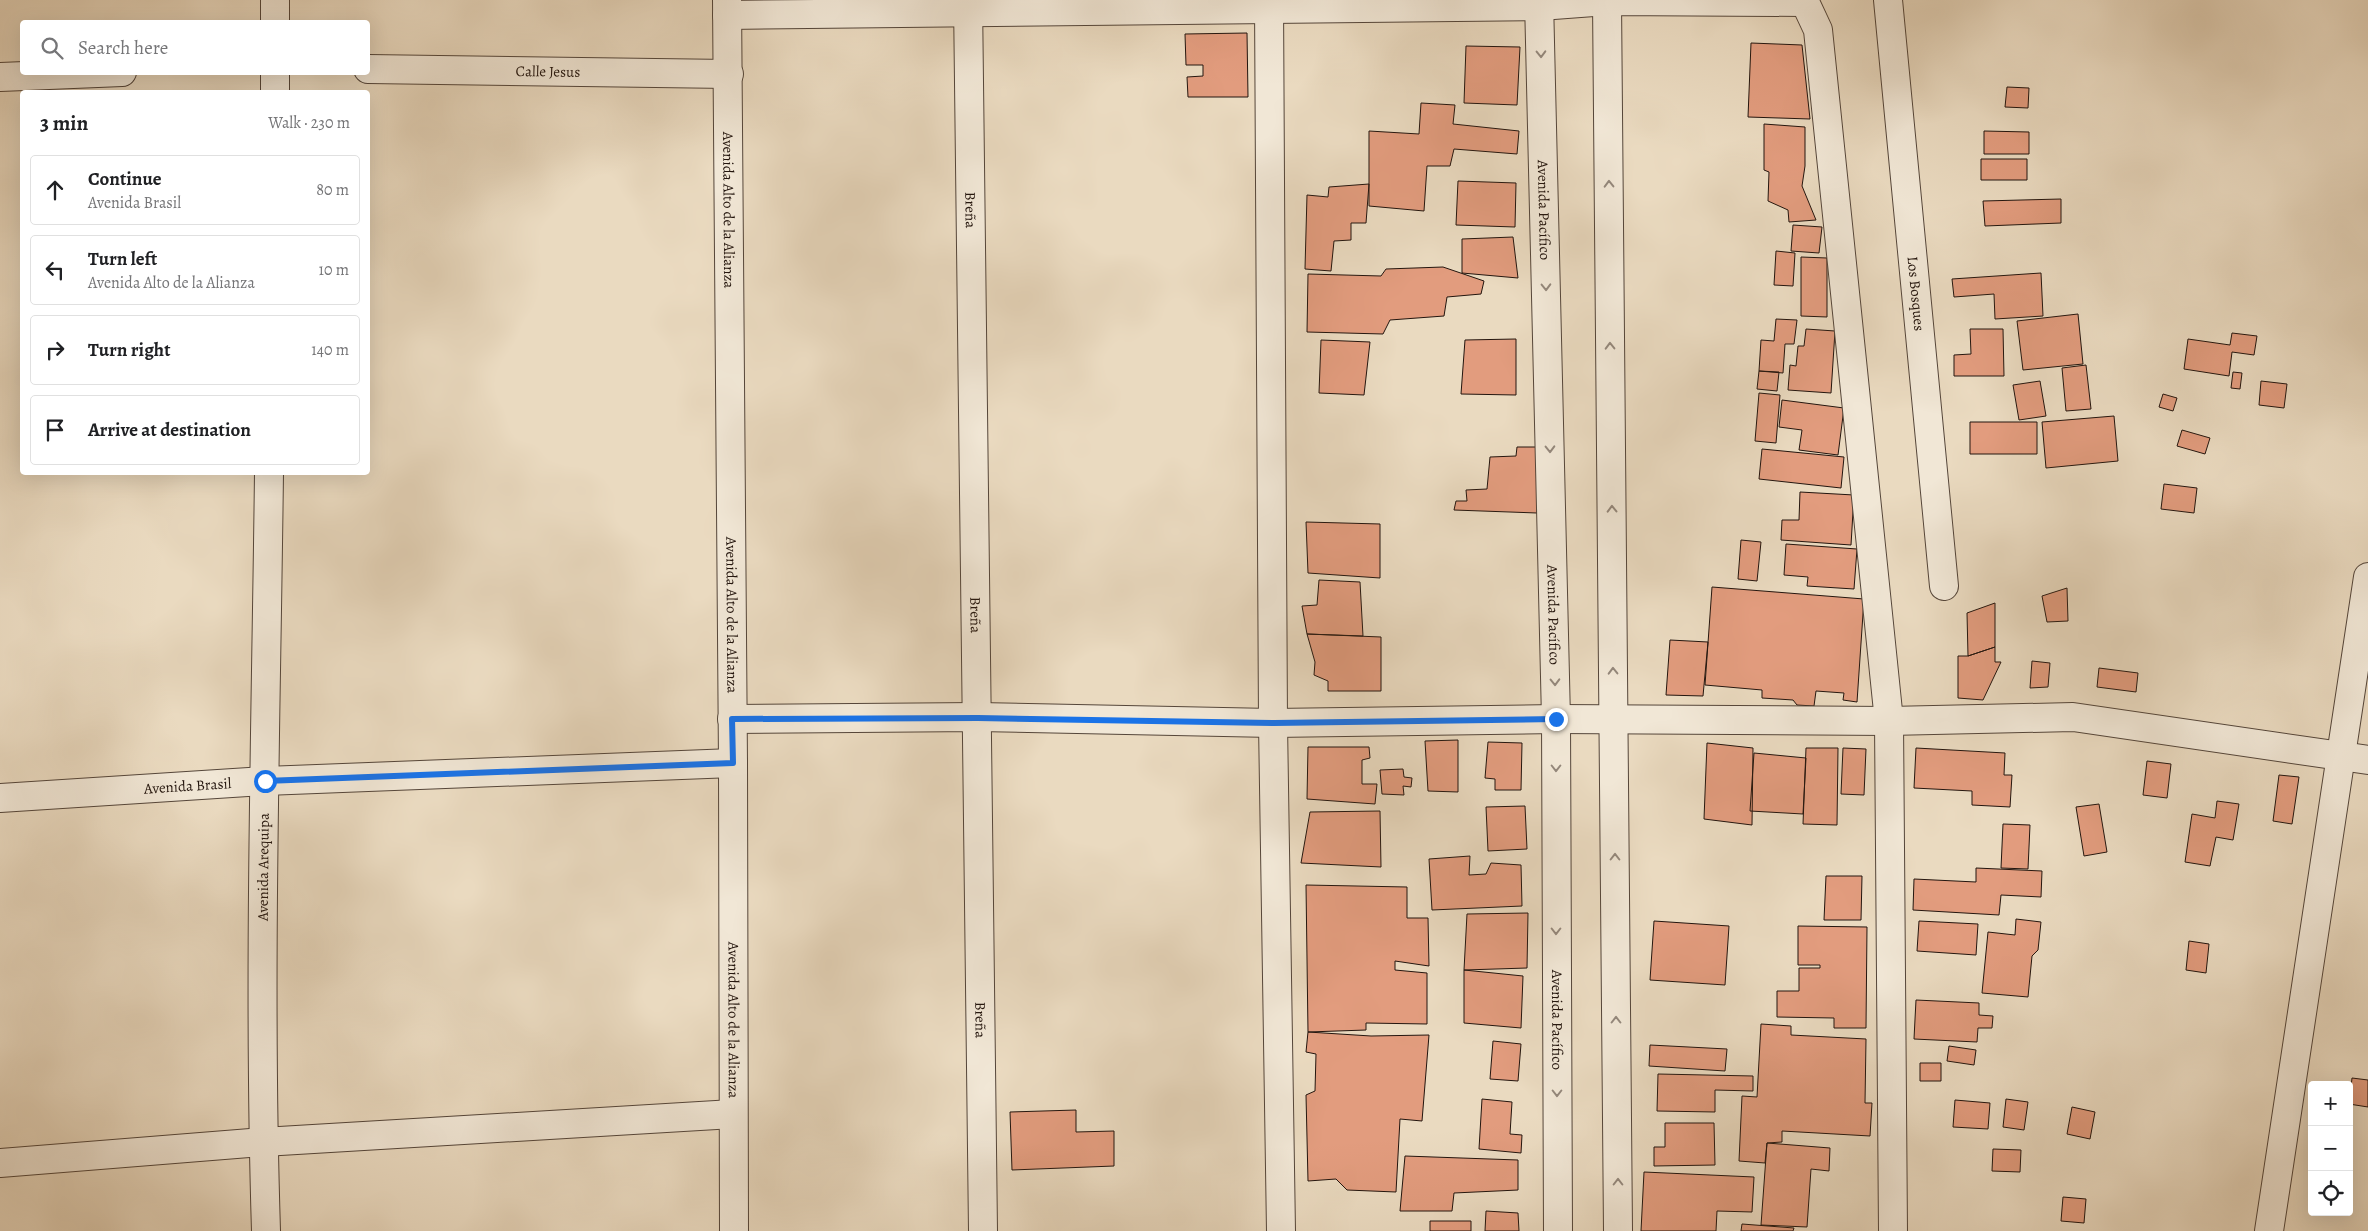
<!DOCTYPE html>
<meta charset="utf-8">
<style>
:root{--surface:#fff;--page:#f6f6f6;--text:#202124;--muted:#757577;--line:#e0e0e0}
body{margin:0;font-family:Alegreya,serif;background:var(--page);color:var(--text)}
.controls{position:absolute;right:15px;bottom:15px;display:grid;overflow:hidden;border-radius:5px;box-shadow:0 5px 20px #0002}
.controls button{width:45px;height:45px;display:grid;place-items:center;padding:0;border:0;border-bottom:1px solid var(--line);background:var(--surface);color:var(--text);font:25px sans-serif}
.stop{position:absolute;width:15px;height:15px;margin:-11px;border:4px solid #1a73e8;border-radius:50%;background:#fff}
.stop.end{background:#1a73e8;border-color:#fff;box-shadow:0 1px 5px #0008}
.list{margin:0;padding:0;list-style:none}
h2{display:flex;justify-content:space-between;align-items:center;height:65px;margin:0;padding:0 20px;font-size:21px}
h2 small{font-size:16px;font-weight:400;color:var(--muted)}
.list li{display:grid;grid-template-columns:32px 1fr auto;gap:15px;align-items:center;box-sizing:border-box;height:70px;margin:0 10px 10px;padding:0 10px;border:1px solid var(--line);border-radius:5px}
.list b{display:block;font-size:19px;white-space:nowrap}
.list p{margin:0;font-size:16px;white-space:nowrap;color:var(--muted)}
.list em{font-size:16px;font-style:normal;color:var(--muted)}
.icon{flex:none;width:28px;height:28px;fill:none;stroke:currentColor;stroke-width:2;stroke-linecap:round;stroke-linejoin:round}
.map{position:relative;flex:none;width:2368px;height:1231px;overflow:hidden}
.search{position:absolute;background:var(--surface);box-shadow:0 5px 20px #0002;left:20px;top:20px;width:350px;height:55px;display:flex;align-items:center;gap:12px;box-sizing:border-box;padding:0 18px;border-radius:5px;color:var(--muted);font-size:19px}
.panel{position:absolute;background:var(--surface);box-shadow:0 5px 20px #0002;left:20px;top:90px;width:350px;height:385px;border-radius:5px}
.map>svg:first-child{display:block}
.building{fill:#e29c7e;stroke:#23150e}
.lines{fill:none;stroke-linecap:round;stroke-linejoin:round}
.street-casing{stroke:#55463a;stroke-width:30}
.street{stroke:#f1e7d6;stroke-width:28}
.oneway{stroke:#94887c}
.route{stroke:#1a73e8;stroke-width:6}
.labels{text-anchor:middle;dominant-baseline:central;stroke-width:4;stroke-linejoin:round;paint-order:stroke}
.street-label{font-size:15px;fill:#23150e;stroke:#f1e7d6}
</style>
<div class="map">
<svg width="2368" height="1231" viewBox="0 0 2368 1231">
<rect width="100%" height="100%" fill="#eadac0"/>
<filter id="stains"><feTurbulence type="fractalNoise" baseFrequency=".004" numOctaves="4"/><feColorMatrix values="0 0 0 0 .2 0 0 0 0 .09 0 0 0 0 .02 0 0 0 .5 -.17"/></filter>
<radialGradient id="worn" r=".72"><stop offset=".6" stop-color="#630" stop-opacity="0"/><stop offset="1" stop-color="#630" stop-opacity=".3"/></radialGradient>
<!-- building -->
<path class="building" d="M1247 33 1248 97H1188L1187 77 1203 76V65H1186L1185 34Z
M1751 43 1802 45 1810 119 1748 117Z
M1466 46 1520 47 1517 105 1464 103Z
M2007 87 2029 88 2028 108 2005 107Z
M1421 103 1455 105 1453 124 1519 131 1517 154 1454 149 1450 166H1427L1424 211 1369 206V131L1419 134Z
M1764 124 1805 127V166L1802 186 1816 220 1789 222 1788 210 1768 201 1769 172 1764 170Z
M1984 131 2029 132V154H1984Z
M1981 159H2027V180H1981Z
M1458 181 1516 183 1515 227 1456 225Z
M1369 184 1366 223H1351V240L1334 241 1331 271 1305 269 1307 195 1328 197 1329 187Z
M2061 199V223L1985 226 1983 201Z
M1793 225 1822 227 1819 253 1791 251Z
M1513 237 1518 278 1462 273V239Z
M1776 251 1795 253 1793 286 1774 285Z
M1801 257 1827 258V317L1801 316Z
M1443 267 1484 281 1481 294 1447 297 1444 316 1390 320 1383 334 1307 332 1308 274 1381 276 1386 269Z
M2041 273 2043 316 1995 319 1994 294 1954 297 1952 279Z
M2078 314 2083 364 2023 370 2017 321Z
M1776 319 1797 320 1794 344H1785L1783 373 1759 371 1761 340 1774 341Z
M1806 329 1835 331 1831 393 1788 390 1790 365 1796 366 1798 346H1804Z
M1970 329H2003L2004 376H1954V355L1971 354Z
M2232 333 2257 336 2254 355 2232 352 2229 376 2184 369 2188 339 2230 345Z
M1516 339V395L1461 394 1465 340Z
M1321 340 1370 342 1364 395 1319 393Z
M2086 365 2091 409 2066 411 2062 368Z
M1759 371 1779 372 1777 391 1757 389Z
M2233 372 2242 373 2240 389 2231 388Z
M2040 381 2046 416 2019 420 2013 385Z
M2261 381 2287 384 2284 408 2259 405Z
M1759 393 1780 395 1776 443 1755 441Z
M2163 394 2177 398 2173 411 2159 407Z
M1782 400 1844 408 1838 455 1799 450 1802 430 1779 427Z
M2114 416 2118 461 2046 468 2042 422Z
M1970 422H2037V454H1970Z
M2182 430 2210 438 2205 454 2177 446Z
M1517 447H1540L1537 513 1454 510 1456 501H1467L1466 490 1487 489 1490 457 1516 456Z
M1762 449 1844 457 1841 488 1759 479Z
M2164 484 2197 488 2194 513 2161 509Z
M1800 492 1854 495 1851 545 1781 540 1782 520H1799Z
M1306 522 1380 524V578L1308 573Z
M1741 540 1761 542 1757 581 1738 579Z
M1786 544 1857 549 1854 589 1807 586 1808 577 1784 575Z
M1319 580 1360 582 1363 636 1307 634 1302 606 1317 605Z
M1712 587 1864 599 1857 702 1843 700 1844 693 1816 691 1814 706 1797 705 1793 700 1762 698V690L1705 685Z
M2067 588 2068 621 2047 622 2042 596Z
M1995 603V647L1968 656 1967 613Z
M1307 634 1381 637V691H1328V681L1314 675 1315 662Z
M1670 640 1708 642 1703 696 1666 695Z
M1995 647V662H2001L1983 700 1958 698V656H1968Z
M2032 661 2050 663 2048 687 2030 688Z
M2099 668 2138 673 2136 692 2097 687Z
M1458 740V792L1428 791 1425 741Z
M1488 742 1522 743 1521 790H1495V779L1485 778Z
M1707 743 1753 748 1752 825 1704 819Z
M1308 747H1369L1370 758 1362 760V784H1377L1375 804 1307 799Z
M1806 748H1838L1837 825 1803 824Z
M1843 748 1866 749 1864 795 1841 794Z
M1916 748 2005 753 2004 775H2012L2010 807 1972 805V791L1914 788Z
M1754 753 1806 758 1803 814 1750 811Z
M2147 761 2171 764 2167 798 2143 795Z
M1403 769 1404 777 1412 778 1411 787 1403 786 1404 795 1382 794 1380 770Z
M2279 775 2299 777 2292 824 2273 821Z
M2217 801 2239 804 2233 840 2216 837 2210 866 2185 862 2192 814 2215 818Z
M2099 804 2107 852 2084 856 2076 807Z
M1525 806 1527 849 1488 851 1486 807Z
M1380 811 1381 867 1301 863 1310 812Z
M2003 824 2030 825 2028 869 2001 868Z
M1470 856 1469 875 1486 874 1491 863 1521 865 1522 906 1432 910 1429 859Z
M1976 868 2042 871 2041 897 2001 895 1999 915 1913 910 1914 879 1976 882Z
M1826 876H1862L1861 920H1824Z
M1306 885 1407 887V918H1428L1429 966 1395 961V970L1427 973V1024L1366 1023V1030L1308 1032Z
M1528 913 1527 968 1464 970 1467 914Z
M2016 919 2041 922 2038 950 2032 956 2028 997 1982 993 1988 932 2015 935Z
M1654 921 1729 926 1725 985 1650 980Z
M1919 921 1978 924 1976 955 1917 951Z
M1798 926 1867 927 1866 1028H1834V1018L1777 1017V991H1799V968H1820V965H1798Z
M2189 941 2209 944 2206 973 2186 970Z
M1464 970 1523 976 1521 1028 1464 1023Z
M1916 1000 1979 1003V1015L1993 1016 1992 1028H1978L1977 1042 1914 1039Z
M1761 1024 1791 1026V1035L1866 1039 1865 1103H1872L1870 1136 1782 1131V1142L1767 1143 1765 1163 1739 1161 1742 1096 1757 1097Z
M1308 1032 1371 1036 1429 1035 1422 1121 1400 1119 1396 1192 1347 1190 1336 1179 1308 1181 1306 1095 1315 1091 1316 1054 1306 1052Z
M1493 1041 1521 1044 1518 1081 1490 1079Z
M1650 1045 1727 1049 1725 1071 1649 1066Z
M1949 1046 1976 1050 1974 1065 1947 1061Z
M1920 1063H1941V1081H1920Z
M1658 1074 1753 1076V1091L1715 1090V1112L1657 1111Z
M2352 1078 2368 1080V1107L2349 1104Z
M1482 1099 1512 1102 1510 1134 1522 1135 1521 1153 1479 1149Z
M2006 1099 2028 1102 2024 1130 2003 1127Z
M1955 1100 1990 1103 1988 1129 1953 1127Z
M2072 1107 2095 1112 2090 1139 2067 1134Z
M1076 1110V1132L1114 1131V1166L1012 1170 1010 1112Z
M1665 1123H1714L1715 1165 1654 1166V1147H1665Z
M1767 1143 1830 1148 1829 1171 1811 1169 1807 1227 1761 1225Z
M1993 1149 2021 1150 2020 1172 1992 1171Z
M1405 1156 1518 1160V1190L1454 1193 1452 1211H1400Z
M1644 1172 1754 1177 1752 1212 1717 1211 1716 1231H1641Z
M2063 1197 2086 1199 2084 1223 2061 1221Z
M1486 1211 1518 1213 1519 1231H1485Z
M1430 1221H1471V1231H1430Z
M1742 1224 1794 1228 1793 1231H1741Z"/>
<g class="lines">
<defs>
<g id="street">
<path d="M275 0V22"/>
<path id="s1" d="M727 0 733 763 734 1231"/>
<path id="s2" d="M968 0 983 1231"/>
<path d="M1269 0 1273 723 1281 1231"/>
<path id="s3" d="M1539 0 1556 719 1558 1231"/>
<path d="M1804 0 1818 30 1889 721 1893 1231"/>
<path id="s4" d="M1888 0 1944 586"/>
<path d="M1607 1 1618 1231"/>
<path d="M727 15 1540 6 1607 1 1804 2"/>
<path id="s5" d="M368 69 729 74"/>
<path d="M0 77 122 72"/>
<path d="M275 92V72"/>
<path d="M732 719 978 717 1273 723 1556 719 1889 721 2073 717 2368 760"/>
<path id="s6" d="M0 798 265 781 733 763"/>
<path d="M0 1163 263 1142 733 1114"/>
<path id="s7" d="M266 1231C258 978 266 725 269 472"/>
<path d="M2269 1231 2368 577"/>
</g>
</defs>
<!-- street casing -->
<use href="#street" class="street-casing"/>
<!-- street -->
<use href="#street" class="street"/>
</g>
<!-- one-way arrows -->
<defs><path id="oneway-chevron" d="M-2-3.5L2.5 0L-2 3.5" fill="none" stroke-width="1.6" stroke-linecap="round" stroke-linejoin="round" transform="scale(1.25)"/></defs>
<g class="oneway">
<use href="#oneway-chevron" transform="translate(1541 54) rotate(89)"/>
<use href="#oneway-chevron" transform="translate(1609 184) rotate(-91)"/>
<use href="#oneway-chevron" transform="translate(1546 287) rotate(89)"/>
<use href="#oneway-chevron" transform="translate(1610 346) rotate(-91)"/>
<use href="#oneway-chevron" transform="translate(1550 449) rotate(89)"/>
<use href="#oneway-chevron" transform="translate(1612 509) rotate(-91)"/>
<use href="#oneway-chevron" transform="translate(1613 671) rotate(-91)"/>
<use href="#oneway-chevron" transform="translate(1555 682) rotate(89)"/>
<use href="#oneway-chevron" transform="translate(1556 768) rotate(90)"/>
<use href="#oneway-chevron" transform="translate(1615 857) rotate(-90)"/>
<use href="#oneway-chevron" transform="translate(1556 931) rotate(90)"/>
<use href="#oneway-chevron" transform="translate(1616 1020) rotate(-90)"/>
<use href="#oneway-chevron" transform="translate(1557 1093) rotate(90)"/>
<use href="#oneway-chevron" transform="translate(1618 1182) rotate(-90)"/>
</g>
<g class="lines">
<!-- route -->
<path class="route" d="M265 781 733 763 732 719 978 718 1274 723 1556 719"/>
</g>
<g class="labels">
<!-- street labels -->
<g class="street-label">
<text stroke="none"><textPath href="#s5" startOffset="180">Calle Jesus</textPath></text>
<text stroke="none"><textPath href="#s1" startOffset="210">Avenida Alto de la Alianza</textPath></text>
<text stroke="none"><textPath href="#s3" startOffset="210">Avenida Pacífico</textPath></text>
<text stroke="none"><textPath href="#s2" startOffset="210">Breña</textPath></text>
<text stroke="none"><textPath href="#s4" startOffset="295">Los Bosques</textPath></text>
<text stroke="none"><textPath href="#s1" startOffset="615">Avenida Alto de la Alianza</textPath></text>
<text stroke="none"><textPath href="#s2" startOffset="615">Breña</textPath></text>
<text stroke="none"><textPath href="#s3" startOffset="615">Avenida Pacífico</textPath></text>
<text stroke="none"><textPath href="#s6" startOffset="188">Avenida Brasil</textPath></text>
<text stroke="none"><textPath href="#s7" startOffset="364">Avenida Arequipa</textPath></text>
<text stroke="none"><textPath href="#s1" startOffset="1020">Avenida Alto de la Alianza</textPath></text>
<text stroke="none"><textPath href="#s2" startOffset="1020">Breña</textPath></text>
<text stroke="none"><textPath href="#s3" startOffset="1020">Avenida Pacífico</textPath></text>
</g>
</g>
<rect width="100%" height="100%" filter="url(#stains)"/>
<rect width="100%" height="100%" fill="url(#worn)"/>
</svg>
<div class="controls">
<button>+</button>
<button>−</button>
<button><svg class="icon" aria-label="locate" viewBox="0 0 24 24"><circle cx="12" cy="12" r="6"/><path d="M12 2v4M12 18v4M2 12h4M18 12h4"/></svg></button>
</div>
<div class="stop" style="left:265px;top:781px"></div>
<div class="stop end" style="left:1556px;top:719px"></div>
<div class="search"><svg class="icon" aria-label="search" viewBox="0 0 24 24"><circle cx="10" cy="10" r="6"/><path d="M15 15l6 6"/></svg>Search here</div>
<section class="panel">
<h2>3 min<small>Walk · 230 m</small></h2>
<ul class="list">
<li><svg class="icon" aria-label="ahead" viewBox="0 0 24 24"><path d="M12 20V5M6 11l6-6 6 6"/></svg><div><b>Continue</b><p>Avenida Brasil</p></div><em>80 m</em></li>
<li><svg class="icon" aria-label="left" viewBox="0 0 24 24"><path d="M17 20v-9H6M10 6l-5 5 5 5"/></svg><div><b>Turn left</b><p>Avenida Alto de la Alianza</p></div><em>10 m</em></li>
<li><svg class="icon" aria-label="right" viewBox="0 0 24 24"><path d="M7 20v-9h11M14 6l5 5-5 5"/></svg><div><b>Turn right</b></div><em>140 m</em></li>
<li><svg class="icon" aria-label="arrive" viewBox="0 0 24 24"><path d="M6 21V4h12l-3 4 3 4H6"/></svg><div><b>Arrive at destination</b></div></li>
</ul>
</section>
</div>
